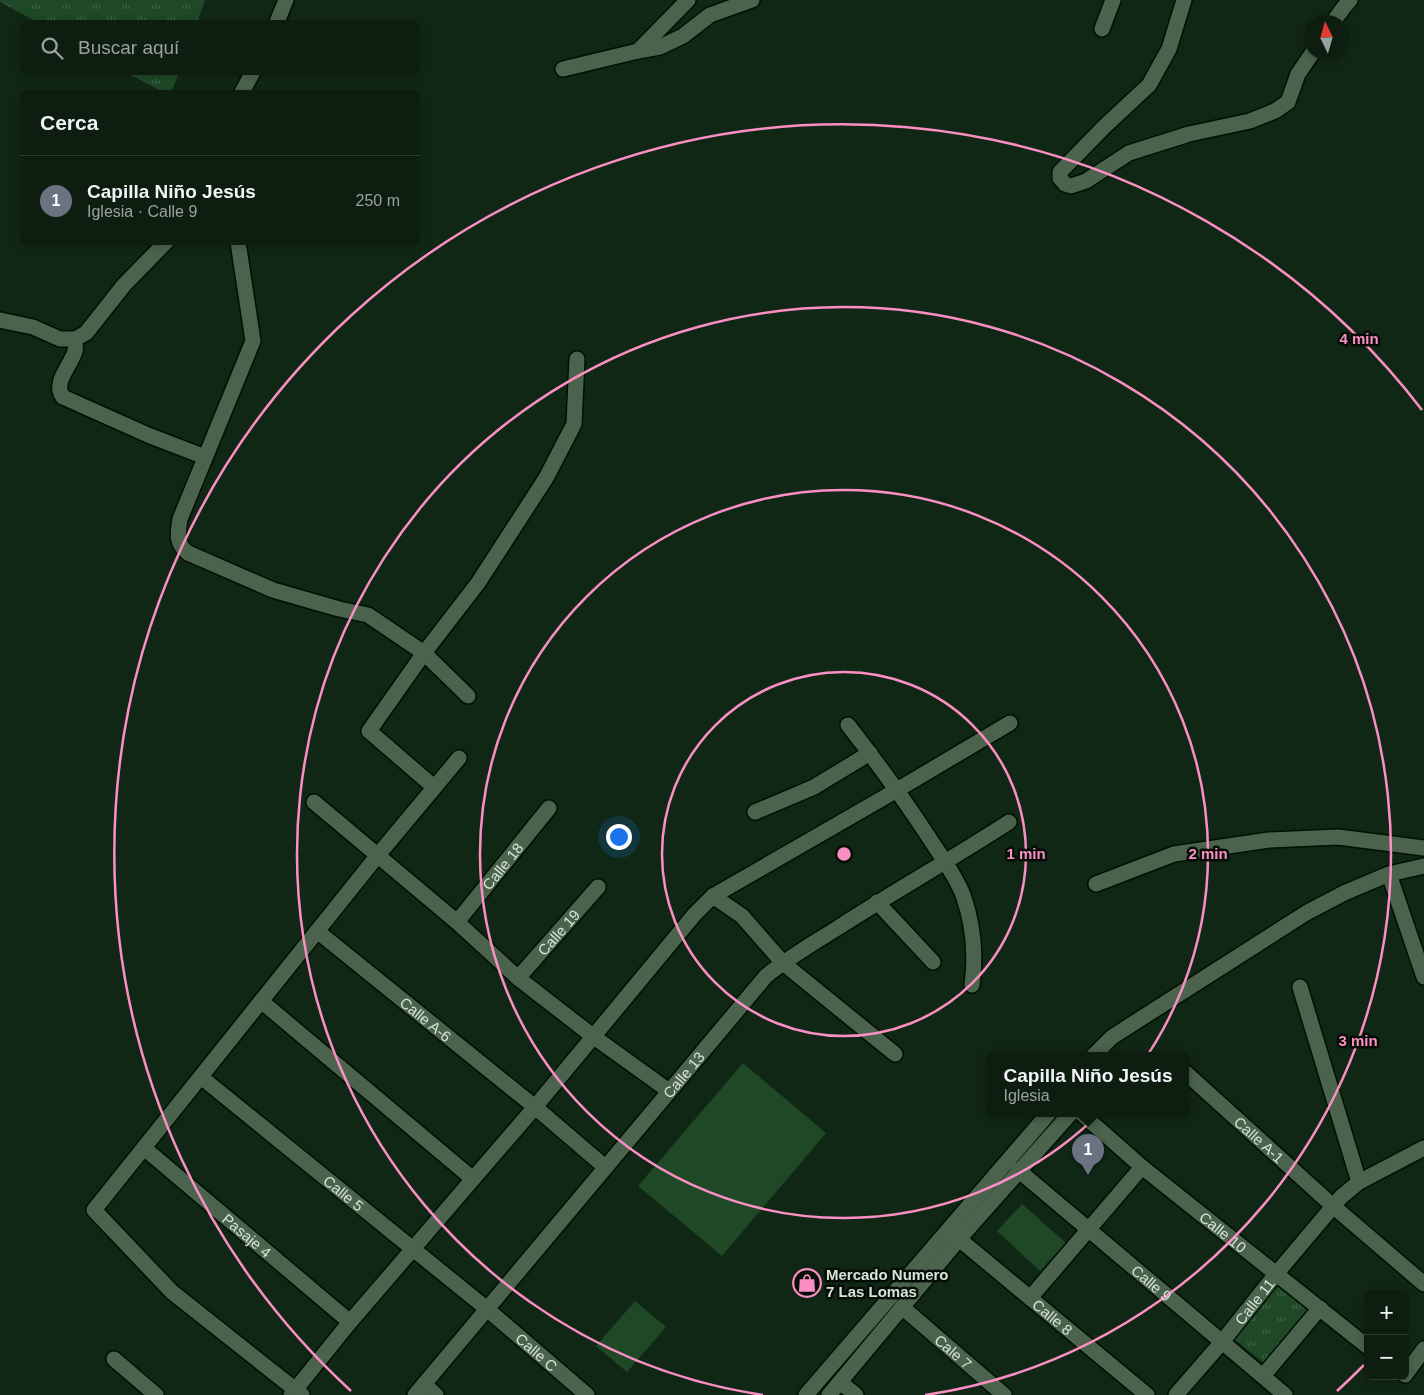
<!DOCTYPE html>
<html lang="es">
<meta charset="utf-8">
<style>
:root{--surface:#0d1d10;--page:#1b2a1e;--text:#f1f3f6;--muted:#9aa29f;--line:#2d3b30;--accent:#fb8fc3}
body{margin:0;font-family:Arial,sans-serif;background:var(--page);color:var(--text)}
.controls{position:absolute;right:15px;bottom:15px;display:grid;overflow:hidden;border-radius:8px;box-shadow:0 2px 8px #0003}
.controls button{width:45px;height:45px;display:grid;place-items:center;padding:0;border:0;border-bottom:1px solid var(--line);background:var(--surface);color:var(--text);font:25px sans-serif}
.compass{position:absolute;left:1304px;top:15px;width:45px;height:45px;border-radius:50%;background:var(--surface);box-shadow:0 2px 8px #0003;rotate:355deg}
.you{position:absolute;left:618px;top:836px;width:18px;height:18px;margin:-12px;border:4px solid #fff;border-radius:50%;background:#1a73e8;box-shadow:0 0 0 8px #1a73e833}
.badge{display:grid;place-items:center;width:32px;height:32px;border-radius:50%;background:var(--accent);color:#fff;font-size:16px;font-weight:700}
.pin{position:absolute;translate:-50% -41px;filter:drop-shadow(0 1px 2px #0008)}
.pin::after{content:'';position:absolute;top:26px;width:18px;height:15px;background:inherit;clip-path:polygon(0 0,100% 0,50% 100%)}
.popup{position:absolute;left:987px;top:1052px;width:202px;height:65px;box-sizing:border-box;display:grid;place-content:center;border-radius:8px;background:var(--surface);filter:drop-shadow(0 1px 4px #0005);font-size:16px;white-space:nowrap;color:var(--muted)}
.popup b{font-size:19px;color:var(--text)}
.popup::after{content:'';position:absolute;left:50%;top:100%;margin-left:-10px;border:10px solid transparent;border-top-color:var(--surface)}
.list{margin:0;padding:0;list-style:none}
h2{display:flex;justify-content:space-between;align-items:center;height:65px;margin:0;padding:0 20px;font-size:21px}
h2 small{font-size:16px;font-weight:400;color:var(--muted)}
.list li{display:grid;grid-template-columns:32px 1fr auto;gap:15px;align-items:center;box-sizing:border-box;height:90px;padding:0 20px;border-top:1px solid var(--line)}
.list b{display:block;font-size:19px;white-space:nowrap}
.list p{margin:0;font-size:16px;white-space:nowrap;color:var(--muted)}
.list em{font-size:16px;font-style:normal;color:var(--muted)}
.icon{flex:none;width:28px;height:28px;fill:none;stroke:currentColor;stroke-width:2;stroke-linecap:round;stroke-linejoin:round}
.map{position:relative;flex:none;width:1424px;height:1395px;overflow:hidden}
.search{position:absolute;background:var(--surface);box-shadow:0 2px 8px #0003;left:20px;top:20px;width:400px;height:55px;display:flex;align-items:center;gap:12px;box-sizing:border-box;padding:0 18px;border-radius:8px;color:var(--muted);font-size:19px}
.panel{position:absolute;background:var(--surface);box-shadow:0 2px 8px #0003;left:20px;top:90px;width:400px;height:155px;border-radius:8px}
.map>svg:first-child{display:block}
.grass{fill:url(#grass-tufts)}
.pitch{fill:#1f4827}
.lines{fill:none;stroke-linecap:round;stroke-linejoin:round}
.street-casing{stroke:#001002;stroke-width:18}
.street{stroke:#4b634d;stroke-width:15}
.ring{fill:none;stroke:#fb8fc3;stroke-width:2.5}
.labels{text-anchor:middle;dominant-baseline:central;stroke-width:5;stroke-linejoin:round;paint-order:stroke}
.street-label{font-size:15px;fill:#d6e4d7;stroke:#050d06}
.poi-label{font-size:15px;font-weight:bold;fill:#d6e4d7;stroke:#050d06;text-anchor:start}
.centre{fill:#fb8fc3;stroke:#050d06;stroke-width:2.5}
.ring-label{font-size:15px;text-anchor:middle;font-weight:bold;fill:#fb8fc3;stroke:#050d06;stroke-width:5;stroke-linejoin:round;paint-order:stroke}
</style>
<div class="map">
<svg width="1424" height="1395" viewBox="0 0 1424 1395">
<defs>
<pattern id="grass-tufts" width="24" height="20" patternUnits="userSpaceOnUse" patternTransform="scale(1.25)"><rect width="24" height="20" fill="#1f4827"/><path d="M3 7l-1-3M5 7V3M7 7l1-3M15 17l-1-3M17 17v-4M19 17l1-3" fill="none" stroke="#3f6246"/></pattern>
</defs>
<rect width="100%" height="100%" fill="#112715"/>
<!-- grass -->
<path class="grass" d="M0 0H205L197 22H37L0 2Z
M127 73H179L171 92H163Z
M1278 1284 1309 1309 1264 1363 1234 1339Z"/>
<!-- pitch -->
<path class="pitch" d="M743 1063 826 1133 722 1256 638 1186Z
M1022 1204 1066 1243 1040 1271 997 1231Z
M635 1301 666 1327 627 1372 596 1346Z"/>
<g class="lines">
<defs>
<g id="street">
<path d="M1184 0 1169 49 1149 85 1105 126 1060 172V178L1065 184 1071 186 1086 181 1129 153 1189 134 1250 121 1275 111 1288 102 1298 74 1313 52"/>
<path d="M277 22 286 0"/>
<path d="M1333 22 1344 7 1350 0"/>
<path d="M1102 29 1113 0"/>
<path d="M638 51 688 0"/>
<path d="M563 69 638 51 660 47 683 36 710 15 752 0"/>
<path d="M242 92 253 72"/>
<path d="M238 242 253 341 180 519C178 533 175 543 188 553L273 590 339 609 368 615 424 653 468 696"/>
<path d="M0 320 33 327 60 339H75L86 333 124 285 166 242"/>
<path d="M75 339C75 343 76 348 75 351 71 366 52 383 63 397L148 435 205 457"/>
<path d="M848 725C876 761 903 798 928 836 940 855 955 874 963 895 973 923 976 955 972 985"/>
<path d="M434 787 369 731 424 653 478 583 546 478 574 424 577 359"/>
<path d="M314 802 457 922 518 978 594 1037 669 1091"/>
<path d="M755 812 814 787 870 753"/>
<path d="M1389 874 1424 977"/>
<path d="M1096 884 1174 854 1269 840 1338 837 1424 848"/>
<path d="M713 896 742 916 783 963 895 1054"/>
<path d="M877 902 933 962"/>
<path id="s1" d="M457 922 549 808"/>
<path id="s2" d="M317 931 535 1107 605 1167"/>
<path id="s3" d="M518 978 598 887"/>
<path d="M1300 987 1359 1182"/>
<path d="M261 1001 473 1179"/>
<path d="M1093 1056 1112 1037 1306 913 1344 893 1389 874 1424 866"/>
<path id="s4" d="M1186 1073 1333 1206 1424 1284"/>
<path id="s5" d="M201 1077 487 1309 587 1395"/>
<path id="s6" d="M1082 1114 1142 1167 1368 1347"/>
<path id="s7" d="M144 1148 350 1322"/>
<path id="s8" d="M1018 1170 1285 1395"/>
<path id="s9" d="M959 1239 1147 1395"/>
<path d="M1030 1298 1142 1167"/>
<path id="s10" d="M902 1307 1004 1395"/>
<path d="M114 1359 156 1395"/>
<path d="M1405 1375 1424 1349"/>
<path d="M1263 1376 1320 1308"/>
<path d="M840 1382 856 1395"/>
<path d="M424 1384 436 1395"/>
<path d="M291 1395 350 1322 535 1107 694 915 713 896 897 790 1010 723"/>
<path d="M302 1395 172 1292 94 1210 378 855 459 758"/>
<path id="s11" d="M415 1395 766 976C788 958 812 944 836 929 893 892 952 859 1009 822"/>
<path d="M806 1395 1048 1114"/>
<path d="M829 1395 959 1239 1070 1114"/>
<path id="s12" d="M1176 1395 1222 1342 1276 1274 1341 1197 1359 1182 1424 1148"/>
</g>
</defs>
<!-- street casing -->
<use href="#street" class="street-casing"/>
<!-- street -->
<use href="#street" class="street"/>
</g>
<!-- distance rings -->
<g class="ring">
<circle cx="844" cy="854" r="182"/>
<circle cx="844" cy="854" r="364"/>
<path d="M763 1395A547 547 0 1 1 925 1395"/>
<path d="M1364 1365A729 729 0 0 1 1337 1391M351 1391A729 729 0 1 1 1422 410"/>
</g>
<!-- icons -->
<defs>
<symbol id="shop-ring" viewBox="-11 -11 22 22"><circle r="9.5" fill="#050d06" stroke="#fb8fc3" stroke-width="1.5"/><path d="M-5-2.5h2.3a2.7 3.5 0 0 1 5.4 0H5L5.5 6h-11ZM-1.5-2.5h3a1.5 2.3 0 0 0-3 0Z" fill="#fb8fc3"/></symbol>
</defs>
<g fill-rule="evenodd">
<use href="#shop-ring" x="791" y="1267" width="32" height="32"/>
</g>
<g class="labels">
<!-- street labels -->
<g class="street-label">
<text stroke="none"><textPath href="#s1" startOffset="72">Calle 18</textPath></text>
<text stroke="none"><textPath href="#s3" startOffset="61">Calle 19</textPath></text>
<text stroke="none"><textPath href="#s2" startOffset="140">Calle A-6</textPath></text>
<text stroke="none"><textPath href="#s11" startOffset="418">Calle 13</textPath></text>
<text stroke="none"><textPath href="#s4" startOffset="99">Calle A-1</textPath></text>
<text stroke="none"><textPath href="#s5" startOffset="184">Calle 5</textPath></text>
<text stroke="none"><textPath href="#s6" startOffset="184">Calle 10</textPath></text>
<text stroke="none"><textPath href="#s7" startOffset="135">Pasaje 4</textPath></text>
<text stroke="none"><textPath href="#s8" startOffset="175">Calle 9</textPath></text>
<text stroke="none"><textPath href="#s12" startOffset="122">Calle 11</textPath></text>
<text stroke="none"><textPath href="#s9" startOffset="122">Calle 8</textPath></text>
<text stroke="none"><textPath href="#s10" startOffset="68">Cale 7</textPath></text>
<text stroke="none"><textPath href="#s5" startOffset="434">Calle C</textPath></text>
</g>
<!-- poi labels -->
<g class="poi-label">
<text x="826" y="1274">Mercado Numero<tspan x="826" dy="17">7 Las Lomas</tspan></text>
</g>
</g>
<circle cx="844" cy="854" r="8" class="centre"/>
<g class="ring-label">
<text x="1359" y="344">4 min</text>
<text x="1026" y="859">1 min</text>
<text x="1208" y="859">2 min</text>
<text x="1358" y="1046">3 min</text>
</g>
</svg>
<div class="controls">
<button>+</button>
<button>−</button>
</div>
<svg class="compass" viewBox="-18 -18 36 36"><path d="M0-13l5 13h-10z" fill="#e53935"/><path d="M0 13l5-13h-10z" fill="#9aa29f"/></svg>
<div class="you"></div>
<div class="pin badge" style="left:1088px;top:1175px;background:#6b7280">1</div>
<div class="popup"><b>Capilla Niño Jesús</b>Iglesia</div>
<div class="search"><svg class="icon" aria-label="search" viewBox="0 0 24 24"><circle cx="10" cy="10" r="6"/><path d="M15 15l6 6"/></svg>Buscar aquí</div>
<section class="panel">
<h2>Cerca<small></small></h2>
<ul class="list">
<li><span class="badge" style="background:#6b7280">1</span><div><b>Capilla Niño Jesús</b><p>Iglesia · Calle 9</p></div><em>250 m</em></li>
</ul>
</section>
</div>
